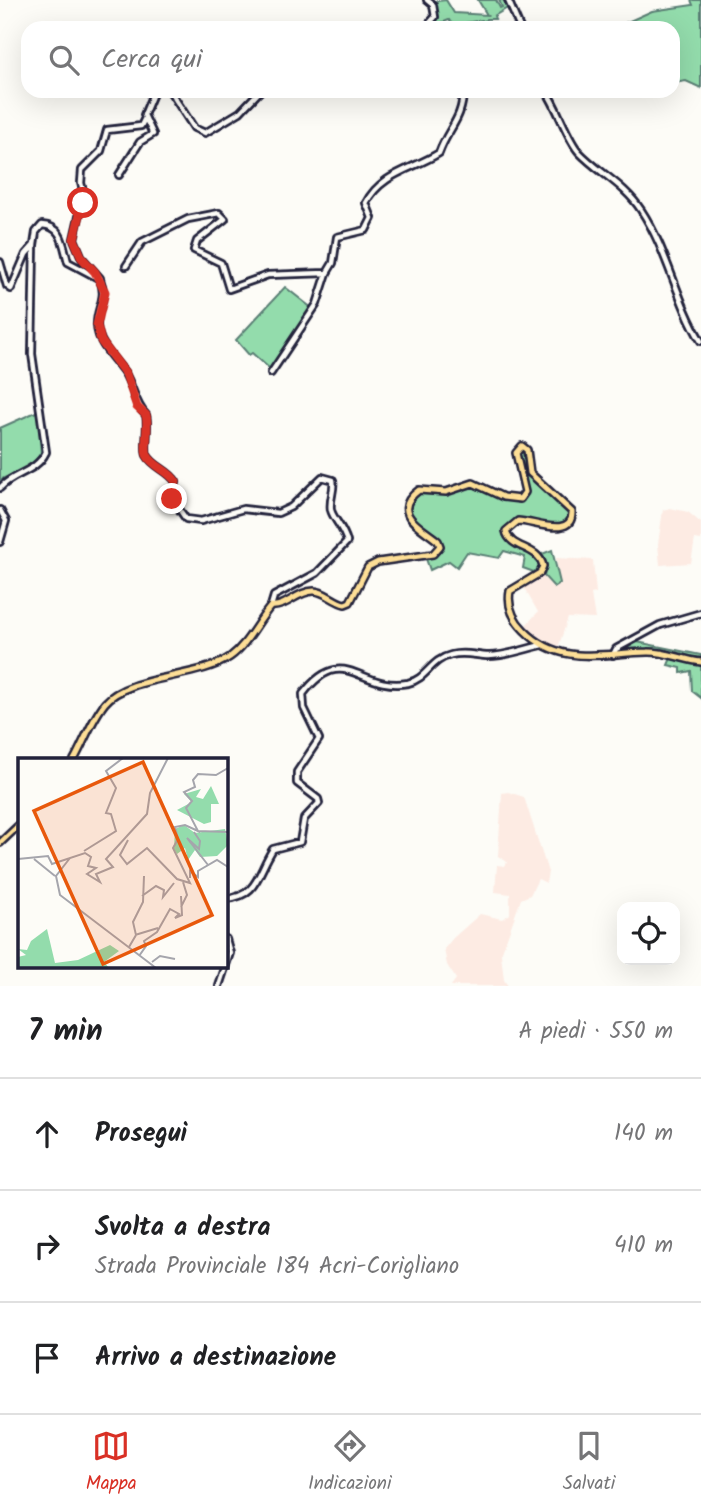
<!DOCTYPE html>
<html lang="it">
<meta charset="utf-8">
<style>
:root{--surface:#fff;--page:#f2f2f2;--text:#202124;--muted:#757577;--line:#e0e0e0;--accent:#d93025}
body{margin:0;font-family:Kalam,sans-serif;background:var(--page);color:var(--text)}
.controls{position:absolute;right:21px;bottom:21px;display:grid;overflow:hidden;border-radius:14px;box-shadow:0 7px 28px #0002}
.controls button{width:63px;height:63px;display:grid;place-items:center;padding:0;border:0;border-bottom:2px solid var(--line);background:var(--surface);color:var(--text);font:35px sans-serif}
.stop{position:absolute;width:21px;height:21px;margin:-16px;border:5px solid #d93025;border-radius:50%;background:#fff}
.stop.end{background:#d93025;border-color:#fff;box-shadow:0 2px 7px #0008}
.list{margin:0;padding:0;list-style:none}
h2{display:flex;justify-content:space-between;align-items:center;height:91px;margin:0;padding:0 28px;font-size:30px}
h2 small{font-size:23px;font-weight:400;color:var(--muted)}
.list li{display:grid;grid-template-columns:46px 1fr auto;gap:21px;align-items:center;box-sizing:border-box;height:112px;padding:0 28px;border-top:2px solid var(--line)}
.list b{display:block;font-size:26px;white-space:nowrap}
.list p{margin:0;font-size:23px;white-space:nowrap;color:var(--muted)}
.list em{font-size:23px;font-style:normal;color:var(--muted)}
.icon{flex:none;width:38px;height:38px;fill:none;stroke:currentColor;stroke-width:2;stroke-linecap:round;stroke-linejoin:round}
.map{position:relative;flex:none;width:701px;height:986px;overflow:hidden}
.search{position:absolute;background:var(--surface);box-shadow:0 7px 28px #0002;left:21px;right:21px;top:21px;height:77px;display:flex;align-items:center;gap:18px;box-sizing:border-box;padding:0 24px;border-radius:21px;color:var(--muted);font-size:26px}
.sheet{height:427px;background:var(--surface)}
nav{display:flex;justify-content:space-around;align-items:center;box-sizing:border-box;height:98px;border-top:2px solid var(--line);background:var(--surface);font-size:19px;color:var(--muted)}
nav a{display:grid;justify-items:center;gap:4px}
nav .on{color:var(--accent)}
.map>svg:first-child{display:block}
.built{fill:#fdebe3}
.green{fill:#93dcac;stroke:#5a7f74;stroke-width:2}
.lines{fill:none;stroke-linecap:round;stroke-linejoin:round}
.minor-casing{stroke:#22223b;stroke-width:10}
.major-casing{stroke:#22223b;stroke-width:10}
.minor{stroke:#fdfcf7;stroke-width:4.5}
.major{stroke:#fdde96;stroke-width:5}
.route{stroke:#d93025;stroke-width:9}
.inset-road{fill:none;stroke:#a5a5ac;stroke-width:2}
.view{fill:#e8590c;fill-opacity:0.15;stroke:#e8590c;stroke-width:3.5}
.inset-edge{fill:none;stroke:#22223b;stroke-width:3.5}
</style>
<div class="map">
<svg width="701" height="986" viewBox="0 0 701 986">
<rect width="100%" height="100%" fill="#fdfcf7"/>
<filter id="ink" filterUnits="userSpaceOnUse"><feTurbulence type="fractalNoise" baseFrequency=".0143" numOctaves="2"/><feDisplacementMap in="SourceGraphic" scale="14" xChannelSelector="R" yChannelSelector="G"/><feConvolveMatrix kernelMatrix="1 2 1 2 8 2 1 2 1" color-interpolation-filters="sRGB"/></filter>
<g filter="url(#ink)">
<!-- built -->
<path class="built" d="M670 508 688 512 701 523V540L695 539 691 563 660 565 658 544 663 510Z
M556 558 593 560 596 593 591 594 595 619 568 618 558 648 534 636 525 626 538 612 523 586 544 576 553 587 559 583Z
M508 792 524 797 548 872 546 883 538 879 530 895 521 899 501 954 504 980 508 986H451L456 979 447 965 444 949 453 938 480 914 502 919 510 914V894L495 892 497 865 505 866 507 862 498 856 502 793Z"/>
<!-- green -->
<path class="green" d="M446 0 454 13 487 15 478 0H496L500 8 502 7 499 0H506L509 7 494 16 495 19H486L484 23 482 20 453 25 449 20 431 27 429 25 433 21 434 9 429 2Z
M691 0H701V88L686 81 673 83V28H614L652 11 693 5Z
M285 287 313 309 270 369 252 353 249 355 236 340Z
M38 411 41 454 30 466 0 480V428Z
M525 447 530 473 572 512V518L560 527 528 521 511 524 507 536 542 561 539 574 523 568 525 557 504 551 499 558 467 552 457 567 449 561 430 570 425 556 437 550 438 541 413 524C409 508 409 503 419 490L440 492 466 483 503 497 524 496 516 453Z
M552 550 560 583 554 587 544 576 547 565 542 554Z
M637 642 701 655V698L692 691 691 671 681 673V668L668 665 671 658 658 652H621Z"/>
<g class="lines">
<defs>
<path id="minor" d="M508 0 520 28
M421 28 426 27 435 17 433 5 427 0
M170 91 194 128 205 133 240 112 260 91
M546 91C558 108 567 139 579 152 599 173 625 185 641 210 668 251 676 300 701 341
M119 175 140 142 153 134 144 115 154 91
M0 262 7 286 11 289 26 254 34 245
M126 266 142 242 188 219 219 213 225 219 197 241 194 250 221 263 229 289 268 275 326 273
M100 278 82 258 74 239 84 194 81 183 82 170 101 151 107 130 141 126 145 118
M271 373 317 304 327 273 333 263 337 237 366 230 372 218 366 203C381 173 414 169 439 153 448 128 463 119 463 91
M0 488C14 472 36 473 46 452L32 354 34 245 36 232 42 225C63 226 63 245 68 262L100 279C108 300 96 307 97 326 98 344 114 358 124 372 134 387 134 403 146 415 149 426 144 448 147 455 153 467 169 470 176 482L172 499 186 519 201 521 243 509 278 513 291 507 322 477 333 480C335 490 329 499 331 510 333 519 344 528 347 542L317 573 274 596 271 606
M0 510 6 521 0 542
M613 655 616 649 660 625 701 613
M226 899C258 896 257 874 273 849L300 842 304 819 319 803 318 799 297 783V772L319 739 304 708 303 694C344 641 360 692 408 683 427 679 430 660 451 655 465 651 476 656 489 656 506 656 525 649 542 645
M219 986 230 953 226 939"/>
<path id="major" d="M74 760C84 742 92 719 105 703 128 675 199 679 230 657 248 644 257 622 271 606 286 608 297 591 314 591 325 591 334 602 345 604L350 602 368 567 378 562 433 554 440 546 438 541C423 528 388 513 419 490L446 492 473 483 503 497 520 499 525 492 516 453 522 446 527 450 530 473 572 512C573 539 533 521 518 521L506 531C510 550 538 545 543 566L540 573 510 591C507 607 513 619 524 630 560 667 602 653 647 652 665 651 683 660 701 662
M0 843 19 825"/>
</defs>
<!-- minor casing -->
<use href="#minor" class="minor-casing"/>
<!-- major casing -->
<use href="#major" class="major-casing"/>
<!-- minor -->
<use href="#minor" class="minor"/>
<!-- major -->
<use href="#major" class="major"/>
</g>
</g>
<g class="lines" filter="url(#ink)">
<!-- route -->
<path class="route" d="M83 203 74 239 82 258 95 272 105 292 97 325 101 341 126 374 137 407 146 415C149 426 144 448 147 455 153 467 169 470 176 482L172 499"/>
</g>
<!-- overview -->
<g transform="translate(18 758)">
<rect width="210" height="210" fill="#fdfcf7"/>
<path d="M193 28 201 46H193V64L186 66 159 52 174 44 166 36 183 31 178 39 185 41ZM166 67 177 75 207 71 210 87 199 98 182 99 177 92 170 102 167 90 159 96 156 91 157 71ZM29 171 37 205 60 202 92 187 101 193 86 204 91 210H0V199L8 197 0 191 9 192 13 183Z" fill="#93dcac"/>
<path class="inset-road" d="M180 73 210 74M176 74 182 83 181 91 169 80 190 107M110 82 102 97 109 106 129 90 159 121 172 125 155 90 160 81 157 69 167 67 180 73 168 50 174 43 166 34 177 29 175 22 180 16 198 17 210 10M66 93 98 73 93 56 88 55 98 30 88 13 105 0M52 100 38 118 42 137 138 210M0 101 30 98 34 106 67 95 73 99 70 108 78 110 69 116 82 124 78 116 95 109 88 101 129 56 132 35 150 0M16 101 37 118M172 120V113L180 119V113L199 102 210 109M124 138 138 128 146 132 145 139 156 125M163 149 169 137 165 124M117 177 140 170M111 189 118 177 115 164 125 144 126 118M121 198 128 188 126 183 139 174 152 151 161 156 157 160 164 157 163 138M134 204 142 198 157 201"/>
<path class="view" d="M125 4 194 157 85 206 16 53Z"/>
<rect width="210" height="210" class="inset-edge"/>
</g>
</svg>
<div class="controls">
<button><svg class="icon" aria-label="locate" viewBox="0 0 24 24"><circle cx="12" cy="12" r="6"/><path d="M12 2v4M12 18v4M2 12h4M18 12h4"/></svg></button>
</div>
<div class="stop" style="left:83px;top:203px"></div>
<div class="stop end" style="left:172px;top:499px"></div>
<div class="search"><svg class="icon" aria-label="search" viewBox="0 0 24 24"><circle cx="10" cy="10" r="6"/><path d="M15 15l6 6"/></svg>Cerca qui</div>
</div>
<section class="sheet">
<h2>7 min<small>A piedi · 550 m</small></h2>
<ul class="list">
<li><svg class="icon" aria-label="ahead" viewBox="0 0 24 24"><path d="M12 20V5M6 11l6-6 6 6"/></svg><div><b>Prosegui</b></div><em>140 m</em></li>
<li><svg class="icon" aria-label="right" viewBox="0 0 24 24"><path d="M7 20v-9h11M14 6l5 5-5 5"/></svg><div><b>Svolta a destra</b><p>Strada Provinciale 184 Acri-Corigliano</p></div><em>410 m</em></li>
<li><svg class="icon" aria-label="arrive" viewBox="0 0 24 24"><path d="M6 21V4h12l-3 4 3 4H6"/></svg><div><b>Arrivo a destinazione</b></div></li>
</ul>
</section>
<nav>
<a class="on"><svg class="icon" aria-label="map" viewBox="0 0 24 24"><path d="M3 6l6-2 6 2 6-2v14l-6 2-6-2-6 2zM9 4v14M15 6v14"/></svg>Mappa</a>
<a><svg class="icon" aria-label="directions" viewBox="0 0 24 24"><path d="M12 3l9 9-9 9-9-9zM9 14v-3h6M13 9l2 2-2 2"/></svg>Indicazioni</a>
<a><svg class="icon" aria-label="saved" viewBox="0 0 24 24"><path d="M7 4h10v16l-5-4-5 4z"/></svg>Salvati</a>
</nav>
